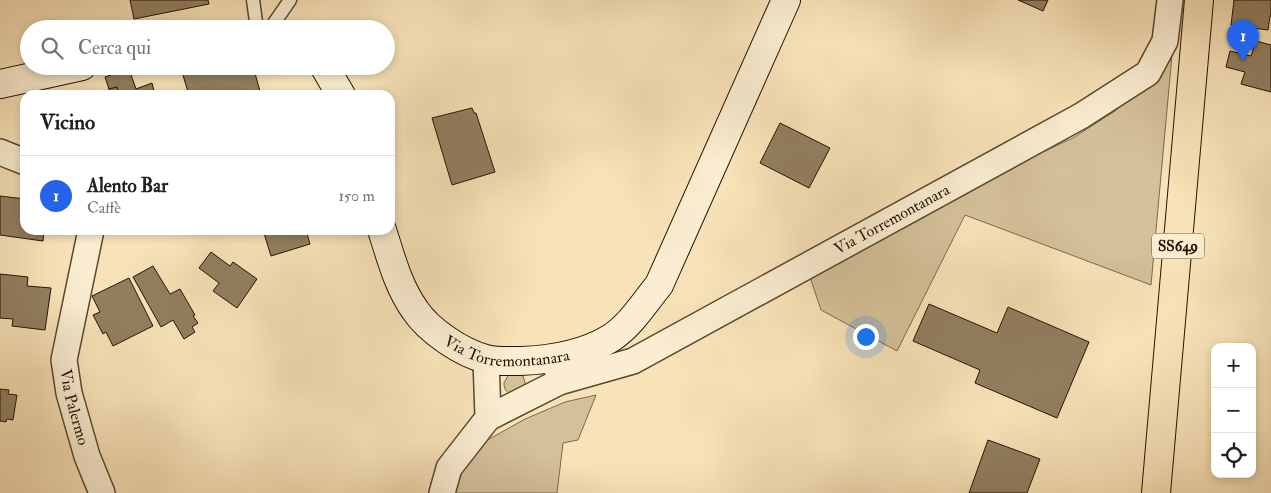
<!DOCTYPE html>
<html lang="it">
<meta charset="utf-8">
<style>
:root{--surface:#fff;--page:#f6f6f6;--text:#202124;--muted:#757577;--line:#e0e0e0;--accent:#2563eb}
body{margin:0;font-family:"IM FELL Double Pica",serif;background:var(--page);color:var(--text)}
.controls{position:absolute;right:15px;bottom:15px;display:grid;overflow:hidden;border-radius:10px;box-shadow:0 2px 8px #0003}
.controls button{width:45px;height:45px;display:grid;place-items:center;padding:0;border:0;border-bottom:1px solid var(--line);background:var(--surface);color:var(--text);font:25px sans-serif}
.you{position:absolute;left:865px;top:336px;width:18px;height:18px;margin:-12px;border:4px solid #fff;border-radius:50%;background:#1a73e8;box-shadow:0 0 0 8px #1a73e833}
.badge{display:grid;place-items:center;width:32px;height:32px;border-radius:50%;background:var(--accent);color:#fff;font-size:16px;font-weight:700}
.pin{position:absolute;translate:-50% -41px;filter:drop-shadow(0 1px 2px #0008)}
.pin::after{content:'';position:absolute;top:26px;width:18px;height:15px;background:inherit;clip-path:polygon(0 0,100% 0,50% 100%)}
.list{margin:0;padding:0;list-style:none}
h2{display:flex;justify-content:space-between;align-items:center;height:65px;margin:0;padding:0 20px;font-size:21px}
h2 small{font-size:16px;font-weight:400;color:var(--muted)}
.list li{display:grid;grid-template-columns:32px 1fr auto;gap:15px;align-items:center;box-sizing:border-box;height:80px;padding:0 20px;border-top:1px solid var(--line)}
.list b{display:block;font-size:19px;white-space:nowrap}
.list p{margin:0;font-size:16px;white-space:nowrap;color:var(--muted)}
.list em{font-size:16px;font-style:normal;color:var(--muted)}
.icon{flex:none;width:28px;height:28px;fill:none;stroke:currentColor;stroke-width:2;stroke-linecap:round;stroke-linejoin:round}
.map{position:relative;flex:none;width:1271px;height:493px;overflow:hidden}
.search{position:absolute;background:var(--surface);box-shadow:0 2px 8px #0003;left:20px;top:20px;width:375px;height:55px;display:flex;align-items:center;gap:12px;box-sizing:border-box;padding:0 18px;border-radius:28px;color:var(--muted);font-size:19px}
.panel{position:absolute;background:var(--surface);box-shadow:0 2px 8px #0003;left:20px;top:90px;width:375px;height:145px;border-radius:15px}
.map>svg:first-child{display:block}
.green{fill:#d4c099;stroke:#7c6a4c}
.building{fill:#927f60;stroke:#241300}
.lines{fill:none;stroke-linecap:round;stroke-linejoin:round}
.lane-casing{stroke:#59472e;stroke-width:15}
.street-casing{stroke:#59472e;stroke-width:28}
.secondary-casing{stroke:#241300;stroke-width:30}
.primary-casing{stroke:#241300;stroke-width:30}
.lane{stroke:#faedd1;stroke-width:12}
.street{stroke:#faedd1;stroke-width:25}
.secondary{stroke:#faedd1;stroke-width:28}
.primary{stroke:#f8e3b8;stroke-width:28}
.labels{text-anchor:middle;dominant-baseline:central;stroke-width:4;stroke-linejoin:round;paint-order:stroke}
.shield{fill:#faedd1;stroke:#64543f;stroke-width:1}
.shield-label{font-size:15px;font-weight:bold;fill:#241300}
.street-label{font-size:16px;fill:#241300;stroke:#faedd1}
</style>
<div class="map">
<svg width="1271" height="493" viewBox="0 0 1271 493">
<rect width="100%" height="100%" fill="#f8e3b8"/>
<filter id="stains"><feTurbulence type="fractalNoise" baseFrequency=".004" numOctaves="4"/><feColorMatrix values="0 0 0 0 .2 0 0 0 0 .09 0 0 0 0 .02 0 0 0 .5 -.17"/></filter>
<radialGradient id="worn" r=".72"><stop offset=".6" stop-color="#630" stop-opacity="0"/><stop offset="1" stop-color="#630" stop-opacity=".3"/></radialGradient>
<!-- green -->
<path class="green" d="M1173 44 1151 285 965 215 897 351 821 310 810 277 1008 168 1073 138 1115 111 1155 77Z
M509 374H519L523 376 526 386 511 394C506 392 504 389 504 383Z
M596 395 578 440 563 443 557 493H453L460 473 484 442 525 419 565 402Z"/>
<!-- building -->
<path class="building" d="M130 0H208L209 4 134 19Z
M1018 0H1048L1043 11Z
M1234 0H1271V16H1270L1268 30 1231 25Z
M1256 41 1271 45V92L1241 84 1245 72 1226 67 1230 51 1251 56Z
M202 66H253L261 95H189L182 72Z
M129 69 136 89 152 83 155 95H111L105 77Z
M117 87 119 95H111L109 89Z
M472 108 474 113H476L495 172 452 185 432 118Z
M780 123 830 148 809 188 760 163Z
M0 196 25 199V230H44L43 241 0 235Z
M263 230H306L310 244 271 256Z
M211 252 230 266 233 262 257 279 237 308 213 291 219 283 199 268Z
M153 266 170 294 180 289 195 315 193 316 198 323 192 327 195 332 184 339 173 320 161 327 133 277Z
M0 274 28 277 27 286 51 288 45 330 12 326 13 319 0 318Z
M129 278 153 326 113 346 106 332 103 334 93 315 100 312 92 296Z
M929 304 997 333 1008 307 1089 342 1057 418 975 383 980 370 913 341Z
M0 389 9 390 8 394 17 395 13 420 7 419 6 422 0 421Z
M988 440 1040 459 1027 493H969Z"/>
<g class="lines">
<defs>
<path id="lane" d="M253 0 257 29
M270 29 290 0"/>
<g id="street">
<path d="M0 152 25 162"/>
<path id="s1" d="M91 230 64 360 69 393 87 456 102 493"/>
<path id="s2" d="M559 382 633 361 1081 116 1148 73 1165 41 1170 0"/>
<path d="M488 418 559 382 557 367"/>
<path d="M442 493 449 468 488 418 486 359"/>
</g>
<g id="secondary">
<path d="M324 66 341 95"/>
<path d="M0 84 82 66"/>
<path id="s3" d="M382 230C391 258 398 286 415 310 429 331 462 353 486 359 497 362 509 361 520 361 552 360 583 355 611 338 631 325 644 303 659 285L786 0"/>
</g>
<path id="primary" d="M1156 493 1199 0"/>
</defs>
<!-- lane casing -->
<use href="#lane" class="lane-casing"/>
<!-- street casing -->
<use href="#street" class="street-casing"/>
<!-- secondary casing -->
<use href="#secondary" class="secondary-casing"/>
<!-- primary casing -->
<use href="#primary" class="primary-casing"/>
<!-- lane -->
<use href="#lane" class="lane"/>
<!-- street -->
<use href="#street" class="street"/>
<!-- secondary -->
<use href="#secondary" class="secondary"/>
<!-- primary -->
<use href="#primary" class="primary"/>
</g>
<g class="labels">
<!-- shield labels -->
<rect class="shield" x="1152" y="233.5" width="52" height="25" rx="4"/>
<g class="shield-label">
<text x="1178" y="246">SS649</text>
</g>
<!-- street labels -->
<g class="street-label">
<text stroke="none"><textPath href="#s2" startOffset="372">Via Torremontanara</textPath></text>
<text stroke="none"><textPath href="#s3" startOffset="194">Via Torremontanara</textPath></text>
<text stroke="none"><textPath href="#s1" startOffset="181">Via Palermo</textPath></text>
</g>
</g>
<rect width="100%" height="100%" filter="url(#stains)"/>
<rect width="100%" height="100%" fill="url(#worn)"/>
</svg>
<div class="controls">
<button>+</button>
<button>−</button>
<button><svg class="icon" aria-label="locate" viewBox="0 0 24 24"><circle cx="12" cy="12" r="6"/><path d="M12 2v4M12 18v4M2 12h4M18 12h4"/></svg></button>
</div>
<div class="you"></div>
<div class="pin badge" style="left:1243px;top:61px">1</div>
<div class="search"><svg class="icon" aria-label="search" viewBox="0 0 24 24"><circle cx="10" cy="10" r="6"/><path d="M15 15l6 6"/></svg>Cerca qui</div>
<section class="panel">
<h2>Vicino<small></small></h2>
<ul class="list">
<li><span class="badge">1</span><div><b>Alento Bar</b><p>Caffè</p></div><em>150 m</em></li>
</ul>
</section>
</div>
